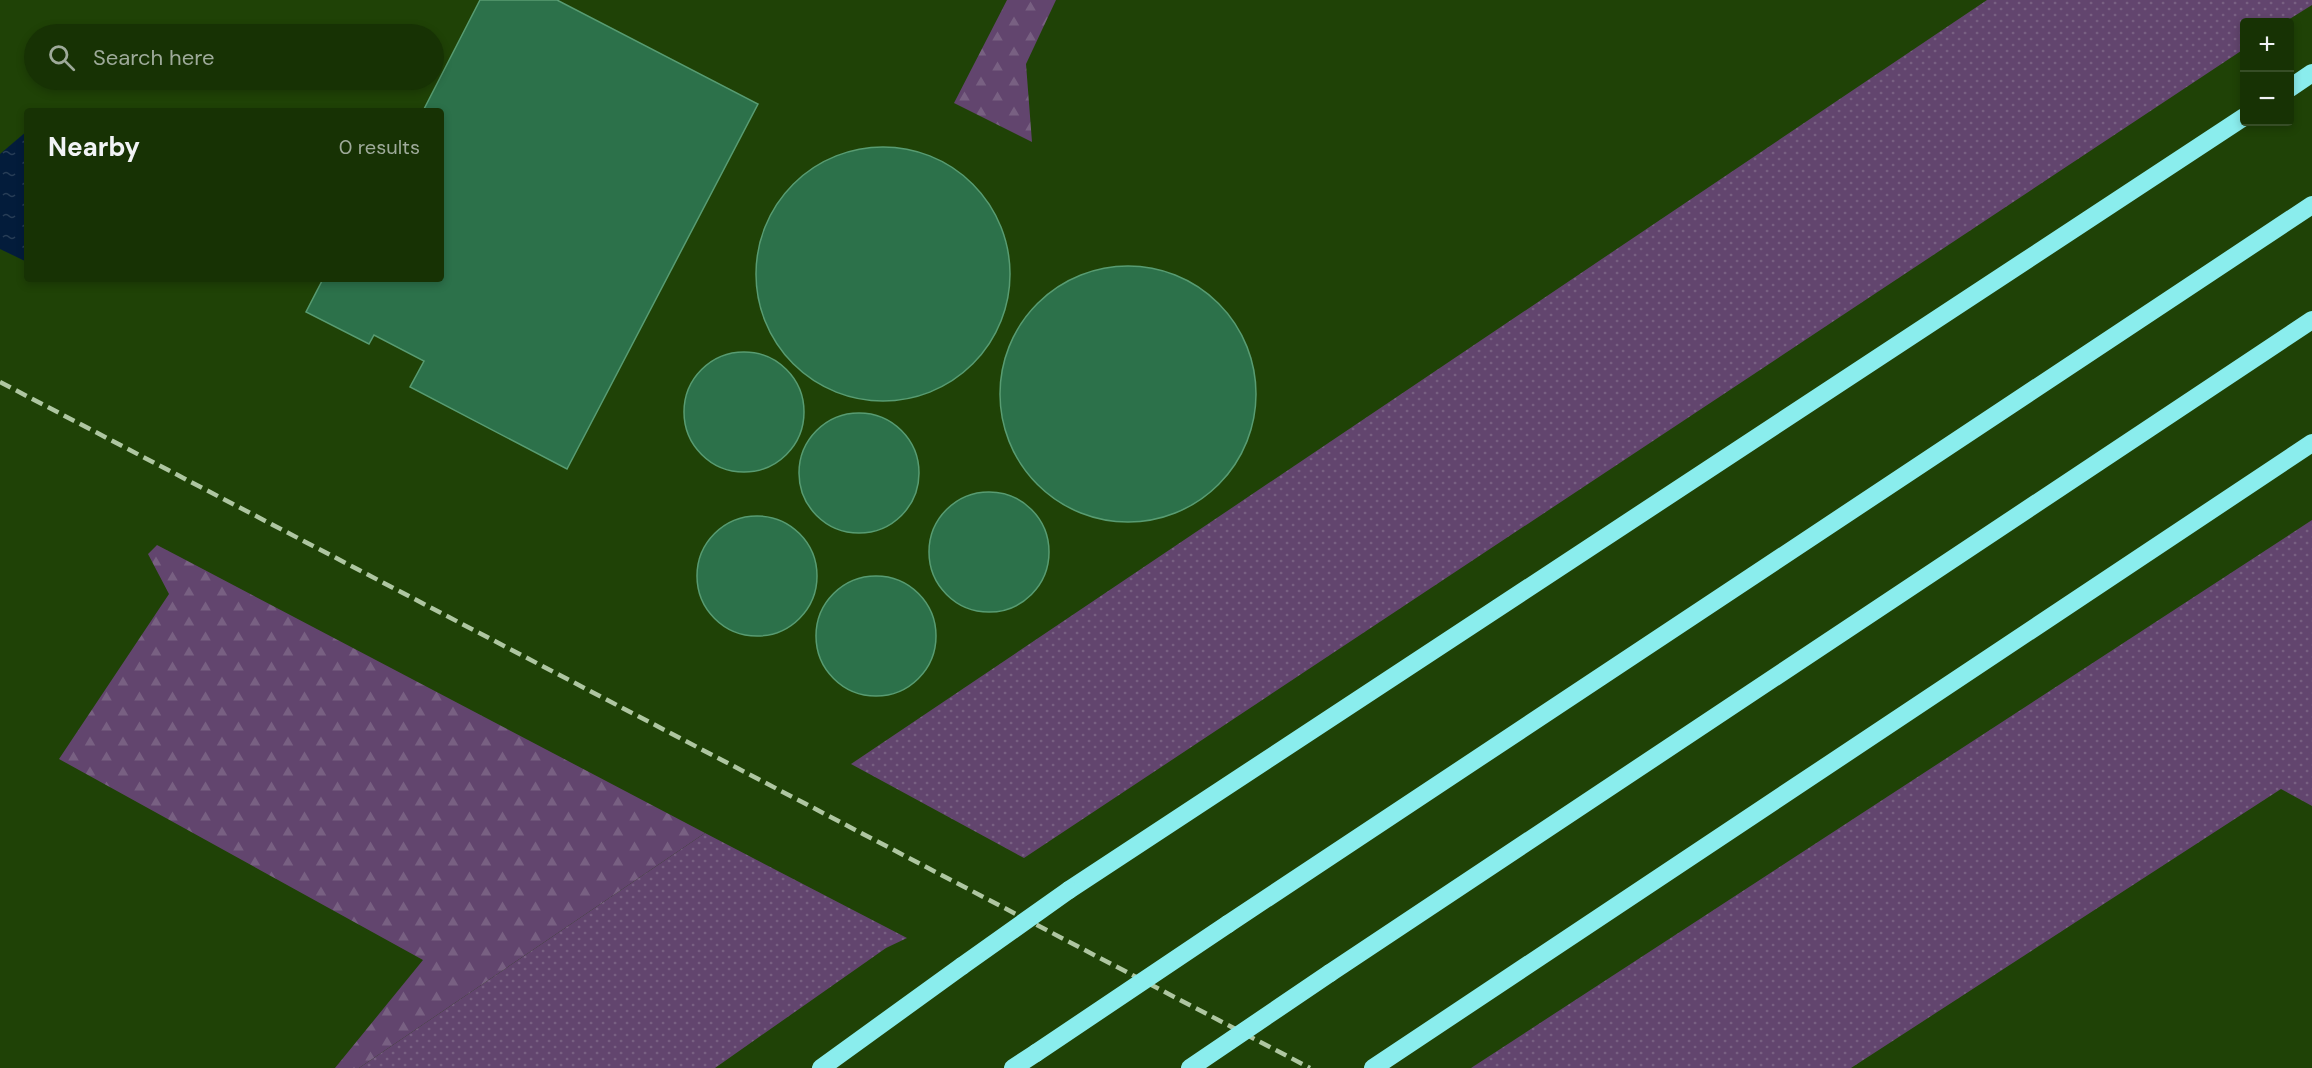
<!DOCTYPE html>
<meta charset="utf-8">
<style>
:root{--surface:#173204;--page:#243e13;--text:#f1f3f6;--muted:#9eaa9a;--line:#364d26}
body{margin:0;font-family:"DM Sans",sans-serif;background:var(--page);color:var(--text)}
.controls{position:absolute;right:18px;top:18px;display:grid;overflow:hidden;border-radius:6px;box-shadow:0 3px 9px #0003}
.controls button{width:54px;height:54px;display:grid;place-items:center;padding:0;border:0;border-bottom:2px solid var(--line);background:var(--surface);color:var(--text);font:30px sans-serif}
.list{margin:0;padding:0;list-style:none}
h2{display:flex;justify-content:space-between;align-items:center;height:78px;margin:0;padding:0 24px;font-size:26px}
h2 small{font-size:20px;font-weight:400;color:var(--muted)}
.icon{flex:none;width:33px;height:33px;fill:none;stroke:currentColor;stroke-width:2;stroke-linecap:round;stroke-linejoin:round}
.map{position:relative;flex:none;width:2312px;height:1068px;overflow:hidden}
.search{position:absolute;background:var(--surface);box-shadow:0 3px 9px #0003;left:24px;top:24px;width:420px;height:66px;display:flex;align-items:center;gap:15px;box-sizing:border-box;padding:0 21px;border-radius:33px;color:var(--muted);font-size:22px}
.panel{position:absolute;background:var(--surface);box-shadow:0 3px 9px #0003;left:24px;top:108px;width:420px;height:174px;border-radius:6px}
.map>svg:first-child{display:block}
.grass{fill:url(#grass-dots)}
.forest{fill:url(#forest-firs)}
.water{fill:url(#water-ripples)}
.building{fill:#2c714a;stroke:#589c72;stroke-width:1.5}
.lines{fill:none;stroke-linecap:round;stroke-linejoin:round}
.highway{stroke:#8aeded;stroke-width:18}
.rail{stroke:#aec6a1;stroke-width:4.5;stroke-dasharray:12 6;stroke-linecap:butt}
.highway-bridge{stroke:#8aeded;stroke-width:18}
</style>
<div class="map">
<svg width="2312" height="1068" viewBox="0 0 2312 1068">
<defs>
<pattern id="grass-dots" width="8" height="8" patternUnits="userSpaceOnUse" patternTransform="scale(1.5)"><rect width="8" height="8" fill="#62456e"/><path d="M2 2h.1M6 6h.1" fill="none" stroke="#786082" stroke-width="1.8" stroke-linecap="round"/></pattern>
<pattern id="forest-firs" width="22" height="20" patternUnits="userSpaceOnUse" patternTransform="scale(1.5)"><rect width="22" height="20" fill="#62456e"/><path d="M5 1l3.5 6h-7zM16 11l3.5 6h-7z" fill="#786082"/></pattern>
<pattern id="water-ripples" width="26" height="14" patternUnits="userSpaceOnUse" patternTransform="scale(1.5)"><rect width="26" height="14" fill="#031c3b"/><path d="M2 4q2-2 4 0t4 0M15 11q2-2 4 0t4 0" fill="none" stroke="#273d56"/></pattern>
</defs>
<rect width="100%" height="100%" fill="#1f4206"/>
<!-- grass -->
<path class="grass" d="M1987 0H2312V5L2285 22H2244V49L1024 858 851 764Z
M2312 520V806L2281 789 1851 1068H1471Z
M705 833 907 938 886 948 715 1068H359Z"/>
<!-- forest -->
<path class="forest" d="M1007 0H1056L1026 64 1032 142 954 103Z
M157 545 180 557 705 833 359 1068H335L423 960 59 759 169 594 148 554Z"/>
<!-- water -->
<path class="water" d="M27 131V262L0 249V154Z"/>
<!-- building -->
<path class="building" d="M480 0H557L758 104 567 469 410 387 424 361 374 335 369 344 306 312 323 279H441V111H423Z
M756 274a127 127 0 1 1 254 0a127 127 0 1 1-254 0Z
M1000 394a128 128 0 1 1 256 0a128 128 0 1 1-256 0Z
M684 412a60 60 0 1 1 120 0a60 60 0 1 1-120 0Z
M799 473a60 60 0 1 1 120 0a60 60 0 1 1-120 0Z
M929 552a60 60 0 1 1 120 0a60 60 0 1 1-120 0Z
M697 576a60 60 0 1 1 120 0a60 60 0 1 1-120 0Z
M816 636a60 60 0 1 1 120 0a60 60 0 1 1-120 0Z"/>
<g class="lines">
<!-- highway -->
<path class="highway" d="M2290 88 2312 73
M1069 890 2244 117
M1228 924 2312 205
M1330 973 2312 320
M821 1068 962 966
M1013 1068 1036 1053
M1373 1068 2312 443"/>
<!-- rail -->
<path class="rail" d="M0 382 1310 1068"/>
<!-- highway-bridge -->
<path class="highway-bridge" d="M962 966 1069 890
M1036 1053 1228 924
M1190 1068 1330 973"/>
</g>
</svg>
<div class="controls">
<button>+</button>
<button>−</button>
</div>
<div class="search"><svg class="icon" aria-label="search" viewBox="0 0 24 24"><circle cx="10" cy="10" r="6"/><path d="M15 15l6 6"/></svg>Search here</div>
<section class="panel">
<h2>Nearby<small>0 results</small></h2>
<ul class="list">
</ul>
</section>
</div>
